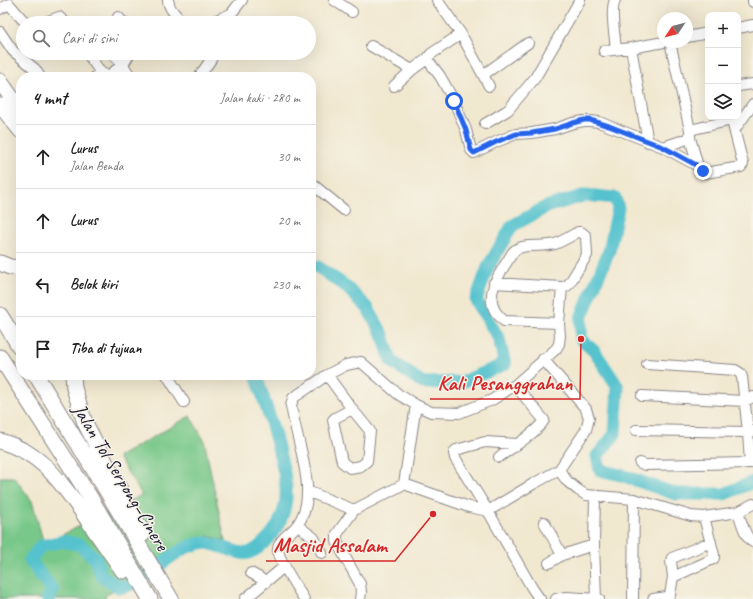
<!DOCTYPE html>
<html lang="id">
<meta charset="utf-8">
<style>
:root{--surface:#fff;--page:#f2f2f2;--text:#222;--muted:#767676;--line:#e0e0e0}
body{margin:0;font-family:Caveat,sans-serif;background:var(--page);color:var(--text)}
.controls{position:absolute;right:12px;top:12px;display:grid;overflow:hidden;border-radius:8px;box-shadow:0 4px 16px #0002}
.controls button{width:36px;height:36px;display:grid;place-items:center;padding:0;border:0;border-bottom:1px solid var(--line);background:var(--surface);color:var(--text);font:20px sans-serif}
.compass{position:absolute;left:657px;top:12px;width:36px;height:36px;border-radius:50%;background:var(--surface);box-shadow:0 4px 16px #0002;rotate:235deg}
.stop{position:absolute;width:12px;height:12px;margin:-9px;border:3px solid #2563eb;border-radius:50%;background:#fff}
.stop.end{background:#2563eb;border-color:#fff;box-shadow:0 1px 4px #0008}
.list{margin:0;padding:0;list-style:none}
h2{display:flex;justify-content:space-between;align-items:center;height:52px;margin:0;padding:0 16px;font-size:17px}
h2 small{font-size:13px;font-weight:400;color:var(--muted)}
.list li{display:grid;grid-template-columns:26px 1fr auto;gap:12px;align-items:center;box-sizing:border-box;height:64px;padding:0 16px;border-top:1px solid var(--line)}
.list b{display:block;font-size:15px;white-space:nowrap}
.list p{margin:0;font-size:13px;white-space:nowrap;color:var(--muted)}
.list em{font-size:13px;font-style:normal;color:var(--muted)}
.icon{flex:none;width:22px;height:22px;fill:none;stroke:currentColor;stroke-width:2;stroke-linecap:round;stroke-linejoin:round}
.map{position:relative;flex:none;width:753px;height:599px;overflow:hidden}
.search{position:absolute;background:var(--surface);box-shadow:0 4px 16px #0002;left:16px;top:16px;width:300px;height:44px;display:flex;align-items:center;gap:10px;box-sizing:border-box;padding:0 14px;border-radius:22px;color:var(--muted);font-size:15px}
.panel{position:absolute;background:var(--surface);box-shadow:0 4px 16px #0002;left:16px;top:72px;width:300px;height:308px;border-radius:16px}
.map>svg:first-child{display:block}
.green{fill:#78c889;stroke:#4d7562}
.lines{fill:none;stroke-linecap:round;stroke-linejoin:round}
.river{stroke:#55c2ce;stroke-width:13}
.minor-casing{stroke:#8a8586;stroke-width:12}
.highway-casing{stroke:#8a8586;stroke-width:17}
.minor{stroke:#fff;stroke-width:10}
.highway{stroke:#fff;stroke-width:15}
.route{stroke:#2563eb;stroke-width:5}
.labels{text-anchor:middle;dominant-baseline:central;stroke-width:3;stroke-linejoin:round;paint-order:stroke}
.street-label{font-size:20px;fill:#22223b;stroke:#f7f3e8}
.leader{fill:none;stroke:#d62828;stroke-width:1.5}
.callout-dot{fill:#d62828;stroke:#f7f3e8;stroke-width:1.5}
.callout-label{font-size:21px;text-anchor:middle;font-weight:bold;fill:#d62828;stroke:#f7f3e8;stroke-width:3;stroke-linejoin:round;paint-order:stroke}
</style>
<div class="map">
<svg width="753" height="599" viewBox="0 0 753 599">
<rect width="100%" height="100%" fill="#f7f3e8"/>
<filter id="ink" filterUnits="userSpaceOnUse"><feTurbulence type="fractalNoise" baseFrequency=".025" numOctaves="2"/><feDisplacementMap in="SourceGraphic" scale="8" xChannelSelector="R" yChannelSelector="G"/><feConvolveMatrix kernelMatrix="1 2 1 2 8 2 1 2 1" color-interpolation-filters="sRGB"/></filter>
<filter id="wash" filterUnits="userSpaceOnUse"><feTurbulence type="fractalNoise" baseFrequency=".012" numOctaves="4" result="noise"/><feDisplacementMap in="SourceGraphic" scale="16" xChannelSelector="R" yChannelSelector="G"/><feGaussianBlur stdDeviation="0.9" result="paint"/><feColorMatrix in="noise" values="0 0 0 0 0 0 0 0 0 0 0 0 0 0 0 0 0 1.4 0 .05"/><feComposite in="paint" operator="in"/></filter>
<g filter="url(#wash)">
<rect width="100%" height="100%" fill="#f1e8d0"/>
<!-- green -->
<path class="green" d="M190 416 204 440 225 541 208 536 176 549 105 596 106 599H0V477H14L32 501 44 544 142 495 118 457Z"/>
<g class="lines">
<!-- river -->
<path class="river" d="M311 265 318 267 344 285 367 307 383 335 391 361 423 383 462 382 505 364 499 339 476 300 488 267 512 226 546 207 586 195 615 198 618 208 609 251 581 318V339L595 352 618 387 615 434 597 456 600 470 624 476 676 494H724L753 482
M48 599 53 590 39 573 30 560 41 546 63 541 80 545 96 559 101 575 120 588C147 582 166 555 190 546 195 545 201 542 205 543 217 543 239 556 249 553 256 550 263 544 268 538 278 528 285 513 286 498 287 483 284 470 280 456 274 429 265 402 256 375"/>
</g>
</g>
<g filter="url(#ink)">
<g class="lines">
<defs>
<path id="minor" d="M168 0C169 10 177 16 184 23
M334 0 352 12
M437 0 461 34 489 86
M615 0C610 9 615 38 616 49
M753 0V2
M0 9 9 4 22 19 27 23
M118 17 124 23
M43 23 59 17 66 23
M209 23 231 14 242 0
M738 28 753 25
M0 32 13 51 35 69 40 77
M687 37 708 33
M670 42 690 130V138L698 166 705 173 741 167 743 164 731 117
M371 46 412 70
M631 48 648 142
M604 51 631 48 664 42
M87 53 102 74
M112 53 123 65 131 77
M427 59 440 76 454 101 466 130 471 150 474 153 496 142 516 134 532 133 555 129 573 123 584 121H590L599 122 609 126 663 147 698 166
M483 75 528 43
M95 77C99 73 104 74 109 75L123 65 130 53
M199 77 212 58V56L211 53
M394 86 412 70 427 59 431 54 461 34
M738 86 753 84
M485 124 508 110 535 78 580 0
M735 129 753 104
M690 130 732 120
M663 147 690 138
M311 183 344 210
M494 283 562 287 567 286 569 284 587 255 586 236 581 232H578C571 236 563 241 555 244 542 248 522 242 513 252 503 269 484 291 495 311 497 314 501 318 504 321L559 323
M647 364 735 370 740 373 742 377 748 432 750 463
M167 375 184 402
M327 375 352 409
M642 396 745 401 753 397
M352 409 370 431 367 461 361 466 350 468 342 462 333 420 335 418Z
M636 430 748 432 753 431
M517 444 485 442 456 450 454 453 455 458 488 511 532 588 539 598 540 599
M499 457C510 449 539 431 544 420L515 385
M640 463 645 465 750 463 753 462
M559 470 567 481 578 490 586 495 634 499 691 516 704 517 738 512 753 504
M404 484 416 405
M307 491 354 510
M595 496 594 545 596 599
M738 512C741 520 745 538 753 542
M544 522 562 555
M297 525 314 538 322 553
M549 563 562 555 594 545
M251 573 260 578 265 583
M673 577 713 559 714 558V555L704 517
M245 599 285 566
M304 599C298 589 279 561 278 550 278 539 292 533 298 524 304 515 307 504 307 493 308 480 304 466 302 454 298 438 294 422 291 406L293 398 327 375 346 365 361 362 398 394 416 405 431 412 459 413 492 400 515 385 556 349 559 344 560 336 559 323 562 287
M360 599 361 592 360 584 340 548 337 541V534L354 510 404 484 469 507 488 511 533 484 559 470 586 430 589 418 586 409 543 359
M556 599 566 597 599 599
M633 599 634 499
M653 599 667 597 670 595 673 577 671 561 672 558 711 542"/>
<path id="highway" d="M0 81 21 111
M0 105 21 131
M0 263 10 267 21 268
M0 315 21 349
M0 357 90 497 150 599
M36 375 105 488 171 599
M73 375 74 388 85 423 143 534
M0 441C42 453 59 480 83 513 96 533 110 552 123 571"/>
</defs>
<!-- minor casing -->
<use href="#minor" class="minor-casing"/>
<!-- highway casing -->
<use href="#highway" class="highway-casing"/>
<!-- minor -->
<use href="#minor" class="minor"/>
<!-- highway -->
<use href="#highway" class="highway"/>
</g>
</g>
<g class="lines" filter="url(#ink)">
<!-- route -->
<path class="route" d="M454 101 466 130 471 150 474 153 496 142 516 134 532 133 555 129 573 123 584 120H590L609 126 663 147 698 166 703 171"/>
</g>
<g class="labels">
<!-- street labels -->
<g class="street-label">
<text transform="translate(121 477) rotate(59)">Jalan Tol Serpong–Cinere</text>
</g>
</g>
<!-- callouts -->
<path class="leader" d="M581 339L580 399H430M433 514L395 561H266"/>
<g class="callout-dot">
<circle cx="581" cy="339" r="4"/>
<circle cx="433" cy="514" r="4"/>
</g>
<g class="callout-label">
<text x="505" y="390">Kali Pesanggrahan</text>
<text x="330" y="552">Masjid Assalam</text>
</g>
</svg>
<div class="controls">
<button>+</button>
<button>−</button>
<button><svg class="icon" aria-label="layers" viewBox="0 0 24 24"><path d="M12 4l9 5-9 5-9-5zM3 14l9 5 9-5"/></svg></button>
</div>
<svg class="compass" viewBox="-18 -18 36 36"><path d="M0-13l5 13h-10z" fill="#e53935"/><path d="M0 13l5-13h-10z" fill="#767676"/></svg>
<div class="stop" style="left:454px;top:101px"></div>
<div class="stop end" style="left:703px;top:171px"></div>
<div class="search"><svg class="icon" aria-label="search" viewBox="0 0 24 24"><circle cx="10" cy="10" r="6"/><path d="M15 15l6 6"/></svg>Cari di sini</div>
<section class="panel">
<h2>4 mnt<small>Jalan kaki · 280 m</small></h2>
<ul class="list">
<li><svg class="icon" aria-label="ahead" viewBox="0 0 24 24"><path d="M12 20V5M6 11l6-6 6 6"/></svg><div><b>Lurus</b><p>Jalan Benda</p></div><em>30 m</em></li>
<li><svg class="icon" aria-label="ahead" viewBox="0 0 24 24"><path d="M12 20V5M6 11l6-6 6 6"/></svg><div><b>Lurus</b></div><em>20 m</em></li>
<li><svg class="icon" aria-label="left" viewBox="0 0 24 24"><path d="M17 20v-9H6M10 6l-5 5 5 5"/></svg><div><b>Belok kiri</b></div><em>230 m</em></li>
<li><svg class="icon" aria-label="arrive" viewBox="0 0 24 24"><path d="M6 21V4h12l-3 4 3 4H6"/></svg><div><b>Tiba di tujuan</b></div></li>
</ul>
</section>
</div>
